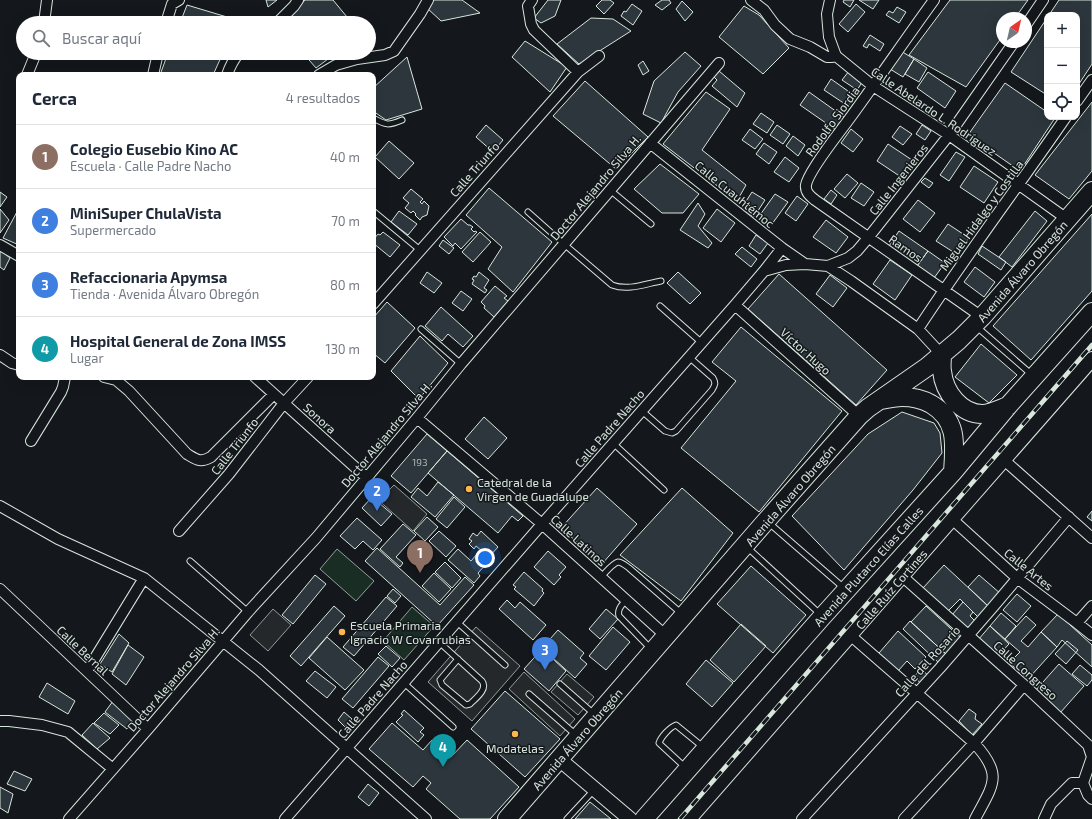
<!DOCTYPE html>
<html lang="es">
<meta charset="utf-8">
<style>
:root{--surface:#fff;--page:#f2f2f3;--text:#1f2937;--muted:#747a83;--line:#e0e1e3;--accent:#ea580c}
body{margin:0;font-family:"Exo 2",sans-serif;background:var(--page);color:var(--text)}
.controls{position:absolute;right:12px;top:12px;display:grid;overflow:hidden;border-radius:8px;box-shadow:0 4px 16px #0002}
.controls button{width:36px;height:36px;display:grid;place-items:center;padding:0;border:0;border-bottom:1px solid var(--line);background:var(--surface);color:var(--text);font:20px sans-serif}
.compass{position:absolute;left:996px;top:12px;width:36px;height:36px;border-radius:50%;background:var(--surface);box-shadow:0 4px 16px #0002;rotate:34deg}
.you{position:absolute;left:485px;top:558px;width:14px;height:14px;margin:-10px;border:3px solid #fff;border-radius:50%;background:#1a73e8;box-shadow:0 0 0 6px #1a73e833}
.badge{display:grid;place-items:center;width:26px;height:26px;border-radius:50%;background:var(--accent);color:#fff;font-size:13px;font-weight:700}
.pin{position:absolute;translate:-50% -33px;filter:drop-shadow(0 1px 2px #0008)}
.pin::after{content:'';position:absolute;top:21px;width:14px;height:12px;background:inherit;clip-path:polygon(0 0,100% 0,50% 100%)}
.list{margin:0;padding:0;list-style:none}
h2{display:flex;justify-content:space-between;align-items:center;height:52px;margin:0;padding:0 16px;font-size:17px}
h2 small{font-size:13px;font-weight:400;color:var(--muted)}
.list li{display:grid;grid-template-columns:26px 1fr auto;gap:12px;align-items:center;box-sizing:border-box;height:64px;padding:0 16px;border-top:1px solid var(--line)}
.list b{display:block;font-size:15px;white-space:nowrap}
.list p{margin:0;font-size:13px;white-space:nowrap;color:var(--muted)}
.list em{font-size:13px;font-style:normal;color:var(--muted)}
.icon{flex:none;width:22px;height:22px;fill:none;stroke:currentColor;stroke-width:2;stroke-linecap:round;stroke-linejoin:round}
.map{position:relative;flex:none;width:1092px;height:819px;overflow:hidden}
.search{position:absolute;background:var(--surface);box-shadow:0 4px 16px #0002;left:16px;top:16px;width:360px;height:44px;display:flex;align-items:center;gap:10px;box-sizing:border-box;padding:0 14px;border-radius:22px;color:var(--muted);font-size:15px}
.panel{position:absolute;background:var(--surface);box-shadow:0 4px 16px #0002;left:16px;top:72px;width:360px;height:308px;border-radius:8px}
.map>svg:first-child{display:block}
.green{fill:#1a2d24;stroke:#939e99}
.parking{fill:#24282b;stroke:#939e99}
.building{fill:#2c363c;stroke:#d8e6dc}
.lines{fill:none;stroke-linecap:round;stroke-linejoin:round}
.lane-casing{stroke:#d8e6dc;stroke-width:7}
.street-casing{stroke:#d8e6dc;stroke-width:12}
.secondary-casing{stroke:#d8e6dc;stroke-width:16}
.highway-casing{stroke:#d8e6dc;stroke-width:20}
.lane{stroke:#14181c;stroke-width:5}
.street{stroke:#14181c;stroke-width:10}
.secondary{stroke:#14181c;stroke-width:14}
.highway{stroke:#14181c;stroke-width:18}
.rail-casing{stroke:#d8e6dc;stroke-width:4.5}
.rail{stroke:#14181c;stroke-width:3;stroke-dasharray:9;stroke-linecap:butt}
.poi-dot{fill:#ffb74d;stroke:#14181c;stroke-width:1.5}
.labels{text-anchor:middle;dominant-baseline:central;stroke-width:3;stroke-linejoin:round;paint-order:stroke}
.number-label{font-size:10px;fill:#adbab4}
.street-label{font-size:12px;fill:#d8e6dc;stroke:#14181c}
.poi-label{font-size:12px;fill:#d8e6dc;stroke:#14181c;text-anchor:start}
</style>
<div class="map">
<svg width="1092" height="819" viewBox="0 0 1092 819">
<rect width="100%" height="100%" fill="#14181c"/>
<!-- green -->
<path class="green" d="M337 549 374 581 356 601 320 569Z
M412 607 434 626 404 660 383 641Z"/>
<!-- parking -->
<path class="parking" d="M394 485 427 514 413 531 375 497 382 488 387 492Z
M273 609 291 625 268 651 250 635Z
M476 627 520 666 472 721 428 682Z
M524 672 575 719 560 736 509 689Z
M567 674 594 697 578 715 551 692Z"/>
<!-- building -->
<path class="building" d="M266 0H277L268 7Z
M305 0H333L352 23H284Z
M432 0H462L480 13 441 21 427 8Z
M548 0H561L555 16 541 23 534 18Z
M602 0H610L614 3 604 14 596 6Z
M662 0H669L671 3 662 10 655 5Z
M844 0H854L850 7 843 2Z
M859 0H879L873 9Z
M950 0H1028L1015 18H1002V37L966 87 909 55Z
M1059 0H1092V64L1077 87V15H1049Z
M682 1 693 12 685 21 676 9Z
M632 4 642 11 633 25 621 16 624 11 626 12Z
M856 4 865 12 848 32 839 24Z
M187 5 237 20 236 23H180Z
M744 6 759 15 789 48 763 74 719 37Z
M897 7 906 12 899 23 886 15 889 11 893 13Z
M591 18 613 19 631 31 579 64 557 44Z
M1047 18V95L1011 72Z
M870 35 884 44 880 51 869 44 867 48 863 46Z
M525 41 567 67 550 92 512 57Z
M901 51 914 59 903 77 890 69Z
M685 52 701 66 678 92 661 123 643 114 654 81Z
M168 53H223L213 75H160Z
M303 53H336L316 68Z
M407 57 422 109 386 120 373 111V88Z
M914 59 927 68 919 82 905 74Z
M643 61 649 71 643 75 638 65Z
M719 71 745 93 737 107 712 86 717 80 714 77Z
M849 71 863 81 857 90 842 80Z
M928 72 956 91 945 108 917 88Z
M831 79 855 96 848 106 824 90Z
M585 81 648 137 616 169 553 116Z
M1005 83 1047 112V117L1055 118 1020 171 968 135Z
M706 92 730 109 702 150 746 185 737 201 663 144Z
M809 92 844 117 836 130 800 105Z
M1092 102V171L1069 199 1035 175Z
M761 113 774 122 767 133 753 124Z
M486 125 503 140 493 152 476 137Z
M777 125 790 134 783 144 770 135Z
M922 125 931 131 925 140 916 134Z
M900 126 912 134 903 145 892 137Z
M750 129 763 139 755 149 742 140Z
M851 129 863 139 853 152 841 143Z
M793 136 805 145 798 156 786 146Z
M389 141 414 163 399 179 375 157Z
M764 143 777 152 769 164 756 154Z
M888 144 912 160 901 177 877 161Z
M956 152 965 157 949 181 940 175Z
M785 157 799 168 789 182 774 172Z
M660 164 699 194 683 213H662L634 189Z
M974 166 998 182 984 203 960 187Z
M847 174 858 183 845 198 834 189Z
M925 178 933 183 929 188 921 182Z
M861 183 874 192 864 206 851 198Z
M489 188 552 242 513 292 488 269 502 247 466 215Z
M411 189 423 199 420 202 422 204 424 201 429 206 427 215 422 217 420 220 415 215 416 214 413 211 411 213 405 208 409 203 403 198Z
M831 190 837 195 831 204 824 199Z
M0 192 7 197 0 207Z
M752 192 765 200 754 217 741 209Z
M775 194 788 202 772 224 760 215Z
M797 196 808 204 796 221 785 213Z
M918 200 935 213 920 232 903 219Z
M698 203 705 214 698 226 712 243 708 248 680 230Z
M19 208V245L3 238Z
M0 209 9 220 0 233Z
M717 209 735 223 721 242 703 228Z
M399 211 417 224 408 235 391 222Z
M1035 211 1047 221 1012 267 999 257Z
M1092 214V291L1031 360 993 326Z
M461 219 468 225H470L473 227 471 229 474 232 475 231 477 232 461 249 455 243 453 246 444 237Z
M826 220 848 237 836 253 813 237Z
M948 224 969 238 958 255 936 241Z
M899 231 928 251 917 266 889 246Z
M383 232 400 245 390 257 373 243V240L378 234 380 235Z
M480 232 491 242 473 262 462 252Z
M756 235 768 243 760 254 749 246Z
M443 240 454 248 449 254 439 246Z
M982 246 1006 262 1001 270 978 254Z
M742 247 757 259 751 267 735 254Z
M0 250 10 258 4 270 0 267Z
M928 251 945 263 934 278 917 266Z
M890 260 912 275 895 300 873 284Z
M975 267 995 282 984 297 964 282Z
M427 272 442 283 434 293 420 283Z
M479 272 489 280 484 288 487 290 485 293 472 284 474 280 472 279 474 276 476 277Z
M678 272 701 293 690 304 667 283Z
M779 274 887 370 856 405 748 309Z
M830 275 847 288 833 307 816 294Z
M495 286 507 296 504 298 508 301 494 317 484 308 485 306 481 302Z
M461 291 472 299 463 311 452 303Z
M387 302 415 328 385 363 373 353V318Z
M441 307 473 336 463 347 448 334 442 341 425 326Z
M741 327 842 411 759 512 681 448 736 381 712 362Z
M420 336 448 363 419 399 391 371Z
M981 344 1017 375 989 403 955 377Z
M902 412 934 423 940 433 942 453 913 490 844 570 792 516 868 434Z
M484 417 507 438 488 459 465 439Z
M427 434 447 451 411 493 391 476Z
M447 451 523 516 518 521 512 516 498 533 428 473Z
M438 482 454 495 435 517 411 497 418 488 427 496Z
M597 488 637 524 602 564 561 528Z
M682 488 733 533 681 601 620 555Z
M372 497 392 514 381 526 362 508Z
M454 497 465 507 447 528 436 519Z
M1092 511V521L1087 517Z
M427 517 438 527 425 541 414 531Z
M357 518 382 540 373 550 363 541 355 549 340 536Z
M403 524 416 535 396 557 403 563 400 567 380 549Z
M439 531 456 546 446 557 429 541Z
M481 531 498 547 489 557 476 546 474 549 469 544 472 541 469 539 473 533 477 536Z
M377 548 440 605 465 577 474 585 437 626 365 561Z
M458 549 471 561 477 554 487 563 478 573 480 576 474 583 448 560Z
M548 551 566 567 559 575 561 577 554 585 534 567Z
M445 562 461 578 452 588 435 572Z
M944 565 988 606 978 617 960 599 948 611 923 588Z
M751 566 806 615 773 653 717 604Z
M524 572 543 589 542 591 544 593 534 606 514 589 516 587 513 585Z
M434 573 451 589 439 602 422 586Z
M315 575 326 584 293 624 282 615Z
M979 575 1001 594 988 606 968 587Z
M393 589 401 596 395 603 387 596Z
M1017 594 1031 606 1017 622 1003 610Z
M386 597 397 606 354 656 343 647Z
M507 600 515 608 520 602 546 625 533 640 499 609Z
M963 602 973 612 970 616 977 623 970 631 952 615Z
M334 606 345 616 301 666 290 656Z
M926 606 962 639 947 655 911 622Z
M606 609 618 619 600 639 589 629Z
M1001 613 1016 626 1005 639 990 626Z
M1058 614 1092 645V667L1062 640 1057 647 1041 632Z
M1026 616 1036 625 1021 641 1028 647 1041 632 1057 647 1028 679 1009 663 1020 652 1005 639Z
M910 621 947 655 939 663 903 629Z
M741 624 766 646 734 682 710 660Z
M990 626 1009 644 997 657 978 640Z
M613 627 630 642 606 670 589 656Z
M558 630 584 653 580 658 587 664 575 678 542 648Z
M898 631 926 657 915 669 907 661 898 671 879 653Z
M119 634 129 643 112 672 100 664Z
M327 637 364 670 345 690 309 658Z
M1067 641 1078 650 1066 664 1055 654Z
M128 645 144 657 126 685 112 674Z
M386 646 400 658 392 667 378 654Z
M542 649 566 671 549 691 524 669Z
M378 657 389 666 353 708 342 699Z
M706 660 733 683 712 707 686 684Z
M1059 664 1084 686 1060 713 1035 691Z
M1080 665 1092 675V680L1087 686 1072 674Z
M922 669 930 678 922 685 914 676Z
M315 671 336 687 327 698 306 681Z
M47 683 75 701 68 714 39 697Z
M505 691 560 739 525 777 471 729Z
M113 701 134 719 127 729 105 712Z
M969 709 976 714 975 719 982 724 972 735 959 721Z
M404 710 424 728 420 732 424 735 418 742 396 722 403 715 401 714Z
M344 712 352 719 345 727 338 720Z
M104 713 119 725 110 734 94 723Z
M93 723 110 738 97 749 82 735Z
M392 723 423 750 432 740 451 757 467 740 519 787 490 819H460L426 789 431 783 423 776 413 787 369 749Z
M14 771 32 779 25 791 7 784Z
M368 784 379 793 369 806 358 797Z
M0 787 13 794 8 813 0 808Z
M590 802 611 819H575Z"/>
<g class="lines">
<defs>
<path id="lane" d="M373 118C386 125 388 126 402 120
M610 190 651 224
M373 211 420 250
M528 212 564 244 612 285C628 291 645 284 661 281
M660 306 702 343
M977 327 1031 374
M421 329 461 364
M642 411 665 431 672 433 676 431 712 390C715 385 716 383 713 378L689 357
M613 443 664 490
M769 523 844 588
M748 548 820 614
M190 561 248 612
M601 577C604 574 613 563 618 562 622 562 626 566 629 568L682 614
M626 600C622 605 617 609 619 616L651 649
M457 622 505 665
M439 642 482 681C488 689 476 698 470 704L466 705 442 685 440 680 458 659
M404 683 453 727
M560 684 594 714
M529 694 576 735
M686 768 661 745 659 743C661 737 670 727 676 725L703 747
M567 819 594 790"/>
<path id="street" d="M532 0 528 6 531 24 534 30 578 72
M751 0 764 10 775 25 790 39 810 47 827 57H831L836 56
M830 0 827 14 828 26 829 37 836 56 873 86 949 135 1067 219
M934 0C905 40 877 81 847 122 838 134 808 172 806 185 805 192 810 196 815 200L982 317
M44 23 47 0
M166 23 172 4 179 0
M277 23 294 6 298 0
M1026 25 1043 0
M27 75 36 53
M153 75 158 53
M227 75C230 66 233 60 239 53
M319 75 336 65 357 59 385 55 394 51 420 14 428 0
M1077 101 1092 80
M650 143 782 248 805 264
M0 245 19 256
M828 266 851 281 918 329 942 355
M764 271 786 265 805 264 828 266 848 258 857 251 868 238 949 135 1014 42
M373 304 578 72 599 56
M735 305 859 416
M918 329C965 257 1017 188 1066 117
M0 355 12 363 19 365
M104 377 116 380 129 391 187 454C197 460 200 463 211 457L274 394
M255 377 367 478
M417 418 542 524 666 636
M31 441 61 392 63 387 65 377
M1004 460 1092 538
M0 506 58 539 144 578 259 670 426 819
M952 519 1017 578 1077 623 1092 635
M179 531 229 474 284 403 308 377
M902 576 1024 685 1088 745 1092 757 1083 783 1088 795 1092 799
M0 589 148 729
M1077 623 1092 606
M850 635 974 743C1004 775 993 785 975 819
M87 671 144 578
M0 721H9L42 725 68 732 113 769
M69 819 148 729 248 612 316 538 417 418 461 364 564 244 719 63
M285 819 542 524 735 305 764 271 782 248
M802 819 940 668 993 607 1069 517
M904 819 974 743 1024 685
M1044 819 1051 804 1072 783H1083"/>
<path id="secondary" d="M559 759 630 819
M689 819 1092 359"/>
<path id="highway" d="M942 355C942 360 941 366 942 371 944 392 961 415 984 414 993 413 1000 409 1008 406
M880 400C887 399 895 397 902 397 912 397 922 399 931 404 958 420 955 444 953 472
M507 819 766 521 859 416 868 408 927 367 959 340 982 317 1092 191
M644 819 822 617 953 472 1008 406 1092 312"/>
</defs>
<!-- lane casing -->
<use href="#lane" class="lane-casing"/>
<!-- street casing -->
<use href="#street" class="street-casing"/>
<!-- secondary casing -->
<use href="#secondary" class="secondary-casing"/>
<!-- highway casing -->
<use href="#highway" class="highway-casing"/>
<!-- lane -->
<use href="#lane" class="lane"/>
<!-- street -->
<use href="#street" class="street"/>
<!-- secondary -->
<use href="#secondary" class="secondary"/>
<!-- highway -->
<use href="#highway" class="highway"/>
<defs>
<path id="rail" d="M680 819 1092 345"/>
</defs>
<!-- rail casing -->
<use href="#rail" class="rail-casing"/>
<!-- rail -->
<use href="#rail" class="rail"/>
</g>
<!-- markers -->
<g class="poi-dot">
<circle cx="469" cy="489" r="4"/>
<circle cx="342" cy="632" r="4"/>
<circle cx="515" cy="734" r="4"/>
</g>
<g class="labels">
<!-- number labels -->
<g class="number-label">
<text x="420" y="462">193</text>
</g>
<!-- street labels -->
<g class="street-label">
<text transform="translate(934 111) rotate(34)">Calle Abelardo L. Rodríguez</text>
<text transform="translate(832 121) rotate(-54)">Rodolfo Siordia</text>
<text transform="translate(474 169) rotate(-49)">Calle Triunfo</text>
<text transform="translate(898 179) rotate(-52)">Calle Ingenieros</text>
<text transform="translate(595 187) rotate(-50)">Doctor Alejandro Silva H.</text>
<text transform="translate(735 194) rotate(39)">Calle Cuauhtémoc</text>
<text transform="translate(981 215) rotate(-54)">Miguel Hidalgo y Costilla</text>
<text transform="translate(906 248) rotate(35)">Ramos</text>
<text transform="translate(1022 271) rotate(-49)">Avenida Álvaro Obregón</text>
<text transform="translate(806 351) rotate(42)">Víctor Hugo</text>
<text transform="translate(320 418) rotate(42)">Sonora</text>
<text transform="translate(609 428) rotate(-49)">Calle Padre Nacho</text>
<text transform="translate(386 434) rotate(-50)">Doctor Alejandro Silva H.</text>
<text transform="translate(234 446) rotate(-52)">Calle Triunfo</text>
<text transform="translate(790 495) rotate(-49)">Avenida Álvaro Obregón</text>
<text transform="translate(579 540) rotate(42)">Calle Latinos</text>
<text transform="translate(868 566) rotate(-48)">Avenida Plutarco Elías Calles</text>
<text transform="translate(1029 569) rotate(39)">Calle Artes</text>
<text transform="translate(891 589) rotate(-49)">Calle Ruíz Cortines</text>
<text transform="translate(83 650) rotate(43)">Calle Bernal</text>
<text transform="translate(927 661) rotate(-48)">Calle del Rosario</text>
<text transform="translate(1026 670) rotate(42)">Calle Congreso</text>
<text transform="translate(173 679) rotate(-49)">Doctor Alejandro Silva H.</text>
<text transform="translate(372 699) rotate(-49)">Calle Padre Nacho</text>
<text transform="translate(577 739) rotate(-49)">Avenida Álvaro Obregón</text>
</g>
<!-- poi labels -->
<g class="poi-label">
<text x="477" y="482">Catedral de la<tspan x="477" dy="14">Virgen de Guadalupe</tspan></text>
<text x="350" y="625">Escuela Primaria<tspan x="350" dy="14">Ignacio W Covarrubias</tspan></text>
<text x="515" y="748" text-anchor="middle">Modatelas</text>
</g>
</g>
</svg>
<div class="controls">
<button>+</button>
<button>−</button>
<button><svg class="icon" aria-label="locate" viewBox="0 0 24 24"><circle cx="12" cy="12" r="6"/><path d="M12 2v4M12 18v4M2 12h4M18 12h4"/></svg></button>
</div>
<svg class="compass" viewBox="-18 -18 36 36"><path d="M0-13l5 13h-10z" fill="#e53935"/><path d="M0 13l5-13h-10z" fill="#747a83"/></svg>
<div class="you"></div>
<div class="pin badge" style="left:420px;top:573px;background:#8d6e63">1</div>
<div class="pin badge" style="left:377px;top:511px;background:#3f7fe0">2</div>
<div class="pin badge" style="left:545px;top:670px;background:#3f7fe0">3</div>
<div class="pin badge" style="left:443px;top:767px;background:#0f9aa8">4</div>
<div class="search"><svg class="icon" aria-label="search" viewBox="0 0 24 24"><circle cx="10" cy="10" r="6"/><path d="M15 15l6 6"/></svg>Buscar aquí</div>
<section class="panel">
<h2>Cerca<small>4 resultados</small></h2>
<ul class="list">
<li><span class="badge" style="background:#8d6e63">1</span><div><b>Colegio Eusebio Kino AC</b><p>Escuela · Calle Padre Nacho</p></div><em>40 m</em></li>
<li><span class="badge" style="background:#3f7fe0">2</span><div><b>MiniSuper ChulaVista</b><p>Supermercado</p></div><em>70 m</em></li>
<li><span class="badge" style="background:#3f7fe0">3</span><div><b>Refaccionaria Apymsa</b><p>Tienda · Avenida Álvaro Obregón</p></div><em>80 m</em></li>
<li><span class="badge" style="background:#0f9aa8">4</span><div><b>Hospital General de Zona IMSS</b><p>Lugar</p></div><em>130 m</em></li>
</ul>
</section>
</div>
